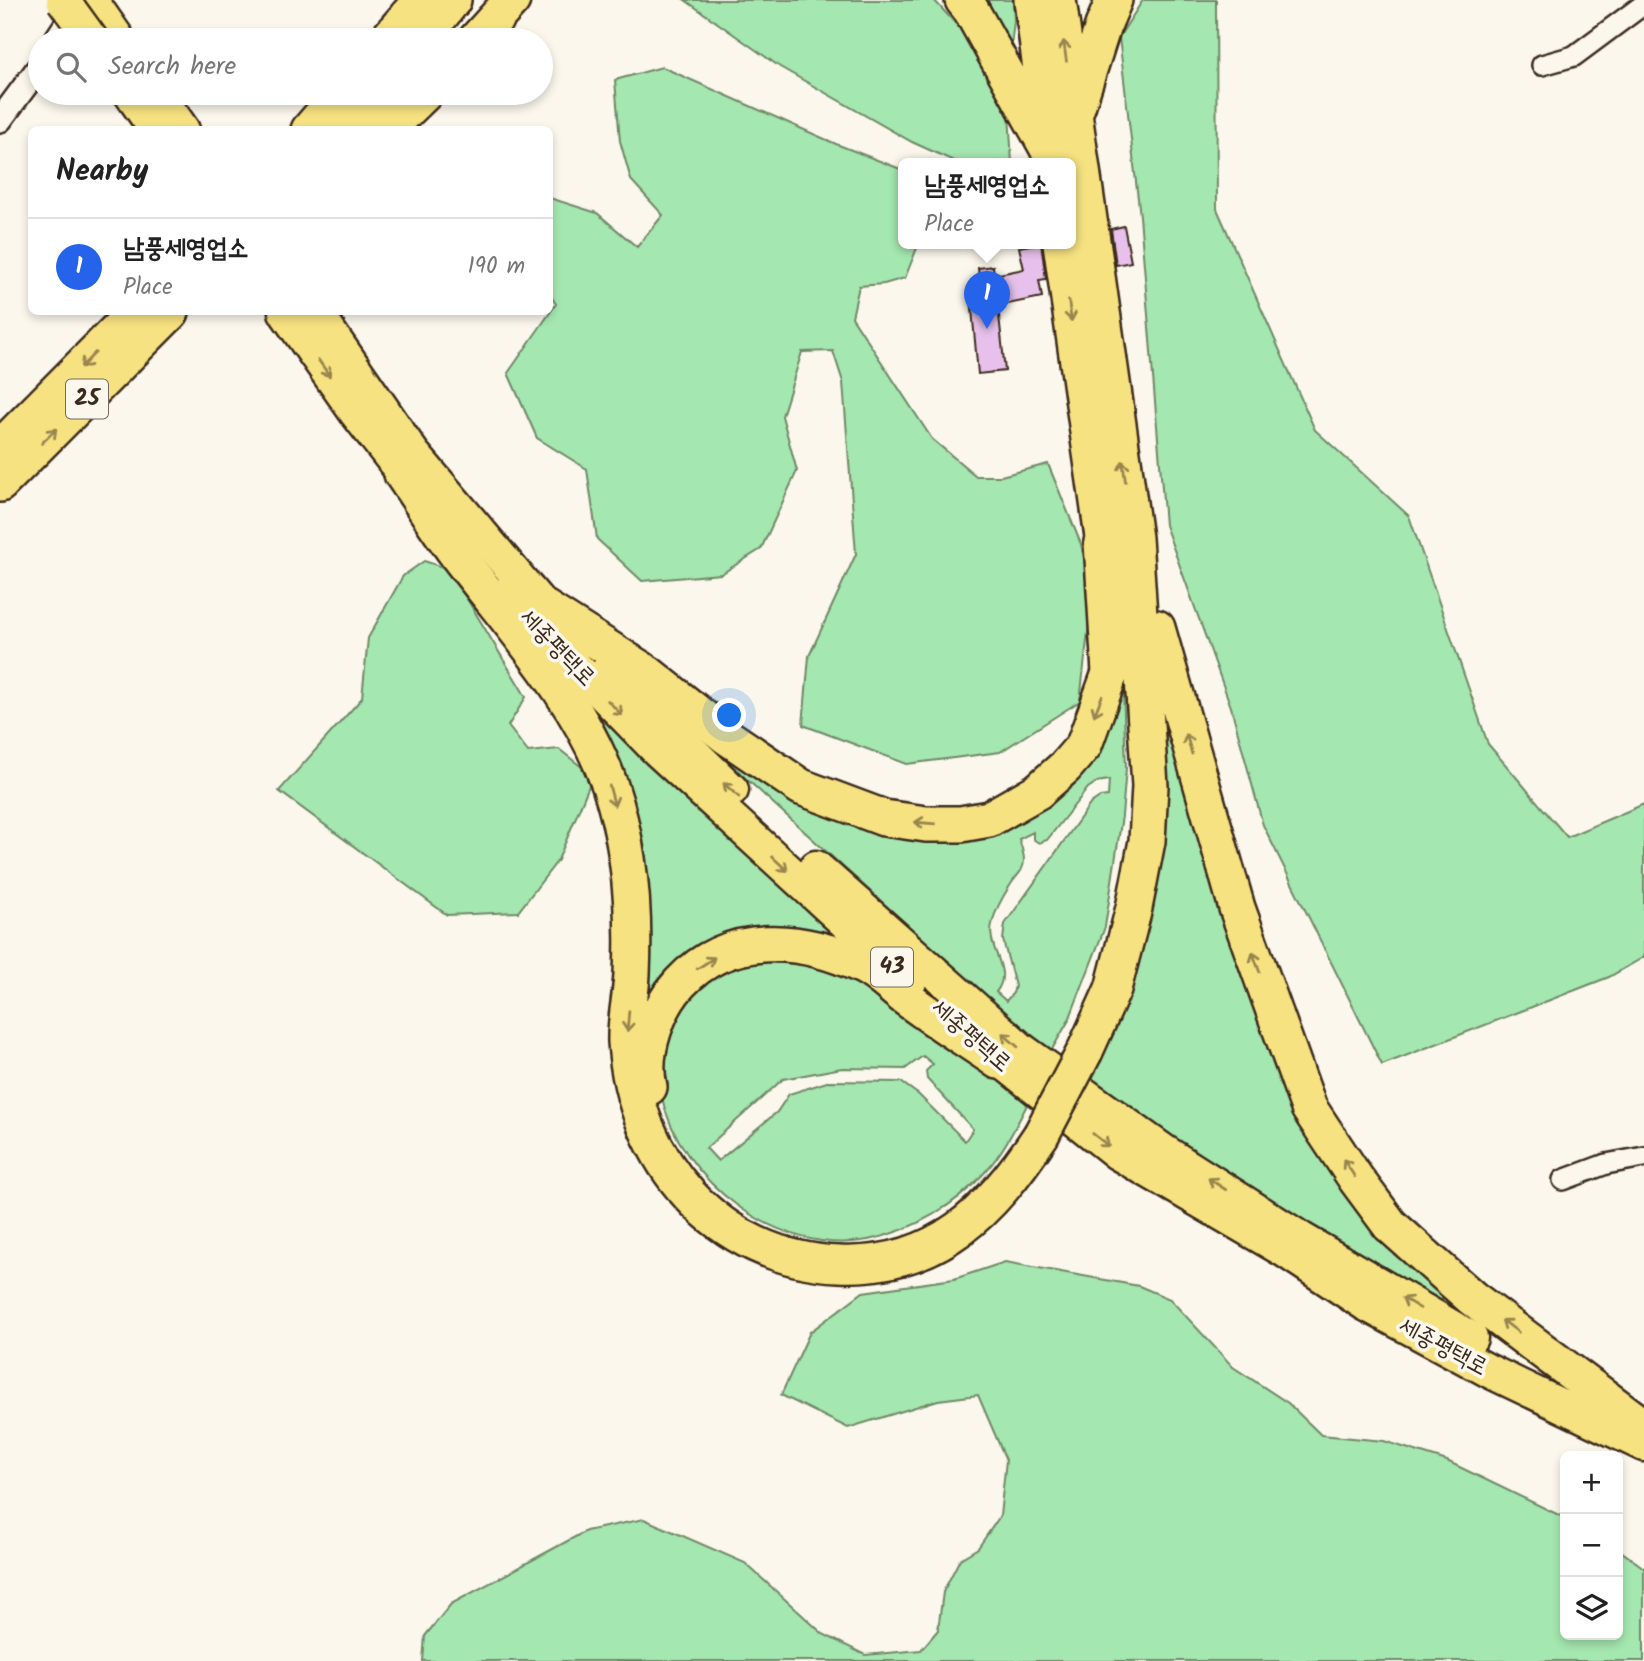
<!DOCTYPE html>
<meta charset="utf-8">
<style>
:root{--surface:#fff;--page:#f6f6f6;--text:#222;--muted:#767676;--line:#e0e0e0;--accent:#2563eb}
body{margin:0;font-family:Kalam,"Poor Story",sans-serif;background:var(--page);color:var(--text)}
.controls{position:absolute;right:21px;bottom:21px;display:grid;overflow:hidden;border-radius:10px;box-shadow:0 4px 10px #0003}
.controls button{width:63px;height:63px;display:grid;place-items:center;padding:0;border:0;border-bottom:2px solid var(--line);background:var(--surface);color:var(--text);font:35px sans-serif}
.you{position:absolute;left:730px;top:716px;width:24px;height:24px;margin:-18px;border:5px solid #fff;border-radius:50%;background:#1a73e8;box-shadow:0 0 0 10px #1a73e833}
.badge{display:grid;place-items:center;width:46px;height:46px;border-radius:50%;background:var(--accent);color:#fff;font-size:23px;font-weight:700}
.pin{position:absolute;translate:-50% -58px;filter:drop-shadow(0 2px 4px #0008)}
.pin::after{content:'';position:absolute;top:37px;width:24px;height:21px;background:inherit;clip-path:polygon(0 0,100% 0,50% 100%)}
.popup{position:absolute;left:898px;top:158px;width:178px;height:91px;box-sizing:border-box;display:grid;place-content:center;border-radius:10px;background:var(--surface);filter:drop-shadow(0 2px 5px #0005);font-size:23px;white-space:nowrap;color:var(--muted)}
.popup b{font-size:26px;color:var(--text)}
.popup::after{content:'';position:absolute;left:50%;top:100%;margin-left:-14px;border:14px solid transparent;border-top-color:var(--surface)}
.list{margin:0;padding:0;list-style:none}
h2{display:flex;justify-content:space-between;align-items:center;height:91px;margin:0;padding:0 28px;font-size:30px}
h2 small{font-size:23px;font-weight:400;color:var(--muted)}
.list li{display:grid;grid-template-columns:46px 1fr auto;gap:21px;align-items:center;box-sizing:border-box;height:98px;padding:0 28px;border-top:2px solid var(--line)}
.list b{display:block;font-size:26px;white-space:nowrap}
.list p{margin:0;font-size:23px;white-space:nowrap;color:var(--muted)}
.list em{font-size:23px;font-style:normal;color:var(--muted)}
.icon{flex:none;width:38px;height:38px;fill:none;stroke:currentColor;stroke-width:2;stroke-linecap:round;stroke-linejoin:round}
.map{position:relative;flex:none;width:1644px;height:1661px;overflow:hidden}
.search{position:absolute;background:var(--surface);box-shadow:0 4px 10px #0003;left:28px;top:28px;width:525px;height:77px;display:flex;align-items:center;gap:18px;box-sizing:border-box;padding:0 24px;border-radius:38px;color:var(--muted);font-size:26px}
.panel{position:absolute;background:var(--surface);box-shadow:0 4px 10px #0003;left:28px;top:126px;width:525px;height:189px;border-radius:10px}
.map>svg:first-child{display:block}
.green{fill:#a5e7b0;stroke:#708867;stroke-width:2;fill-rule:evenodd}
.building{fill:#e7c1eb;stroke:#3b2a1e;stroke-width:2}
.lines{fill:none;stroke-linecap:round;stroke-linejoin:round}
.minor-casing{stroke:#3b2a1e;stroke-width:24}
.tertiary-casing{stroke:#3b2a1e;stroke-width:28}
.trunk-casing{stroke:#3b2a1e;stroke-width:37}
.motorway-casing{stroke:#3b2a1e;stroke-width:40}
.minor{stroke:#fbf7ec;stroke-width:19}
.tertiary{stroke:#fbf7ec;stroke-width:23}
.trunk{stroke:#f7e281;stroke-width:32}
.motorway{stroke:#f7e281;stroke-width:35}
.trunk-bridge-casing{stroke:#3b2a1e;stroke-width:37;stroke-linecap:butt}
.motorway-bridge-casing{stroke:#3b2a1e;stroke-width:40;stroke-linecap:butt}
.trunk-bridge{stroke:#f7e281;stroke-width:32}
.motorway-bridge{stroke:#f7e281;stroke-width:35}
.oneway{stroke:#998650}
.labels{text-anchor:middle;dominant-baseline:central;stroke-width:7;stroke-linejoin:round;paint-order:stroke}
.shield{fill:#fbf7ec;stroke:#75685c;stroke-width:2}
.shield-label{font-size:23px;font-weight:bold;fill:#3b2a1e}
.street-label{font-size:24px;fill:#3b2a1e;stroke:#fbf7ec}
</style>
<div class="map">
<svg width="1644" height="1661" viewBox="0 0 1644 1661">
<rect width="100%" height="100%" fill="#fbf7ec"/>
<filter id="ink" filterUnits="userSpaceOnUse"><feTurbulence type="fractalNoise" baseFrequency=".0143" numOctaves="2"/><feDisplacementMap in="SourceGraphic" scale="14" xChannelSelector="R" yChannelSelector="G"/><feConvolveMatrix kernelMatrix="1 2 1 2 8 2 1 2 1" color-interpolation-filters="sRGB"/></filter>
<g filter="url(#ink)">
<!-- green -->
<path class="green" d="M685 0H934L1007 80 1012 163H958L912 142 780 67Z
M974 0H1013L1014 21 1009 63Z
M1143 0H1216L1217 209 1315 430 1409 516 1488 744 1567 837 1644 804V957L1609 977 1382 1065 1263 825 1231 707 1165 525 1140 216 1119 37Z
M662 67 836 144 903 170V243H919L905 278 884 284 859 286 852 317 932 439 976 476H1001L1048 464 1081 544 1092 597 1080 701 1000 752 907 764 803 725 809 656 856 554 843 382 833 351 802 352 782 416 797 471 761 549 721 574 642 581 597 539 587 469 537 438 508 373 556 304 550 295V198L597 213 637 247 663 215 631 180 620 141 615 80Z
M424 561 449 569 526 697 508 726 528 752 559 749 593 776 558 860 518 912 447 915 279 791 362 698 368 638 403 576Z
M643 685 774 778 997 824 1123 687 1126 768 1122 816 1105 927 1069 1020 1051 1051 980 991ZM1109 780 1108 796 1100 797 1091 803 1005 924 1003 940 1015 986 1013 993 1006 1001 996 992C1014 970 986 949 992 924 995 910 1003 896 1011 884 1016 876 1024 871 1024 860 1024 853 1021 846 1019 839L1033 832V839L1039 843 1047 840 1088 788 1097 782Z
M585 696 853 948 742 934 646 1021Z
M1159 701 1299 1110 1532 1358 1415 1294 1206 1165 1086 1076Z
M731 958 839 961 984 1068 1028 1103C1016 1126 1004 1151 986 1171 957 1205 912 1231 868 1240 779 1257 679 1181 661 1094 660 1088 657 1080 657 1073 657 1061 663 1033 667 1021 671 1009 719 969 731 958ZM923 1056 933 1064 926 1071 927 1079 973 1129 965 1141 919 1095 901 1082 830 1081 789 1094 777 1112 718 1161 706 1148 783 1079 842 1068 905 1069Z
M1005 1262 1139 1286 1170 1299 1233 1367 1288 1403 1321 1435 1384 1441 1447 1461 1565 1518V1635H1618V1549L1644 1568V1661H423L425 1636 451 1604 586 1531 644 1519 745 1563 823 1634 865 1655 921 1650 938 1630 943 1592 960 1559 978 1548 1000 1516 1006 1460 978 1395 938 1400 848 1428 781 1395 810 1332 863 1292 954 1279Z"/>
<!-- building -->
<path class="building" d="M1124 226 1131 262 1116 265 1111 229Z
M1041 243 1046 279 1039 280 1042 297 998 306 1005 371 978 374 970 287 980 286 978 268 993 266 994 275 1024 269 1019 247Z"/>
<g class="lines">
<defs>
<path id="minor" d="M1542 65 1574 56 1644 4
M1563 1180 1606 1164 1644 1157"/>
<path id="tertiary" d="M56 40 80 3
M0 120 40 66"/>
<path id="trunk" d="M91 0 119 40
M130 93 156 130
M157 93 183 130
M285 312 356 413 419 494
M316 312 413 453 546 610
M505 594 658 751 910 982
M608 670 732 790
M816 867 1021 1049 1164 1151 1302 1239 1471 1338
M980 1044 1117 1153 1285 1251 1365 1304 1489 1371 1644 1445"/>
<path id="motorway" d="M963 0 971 10 1051 154
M1032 0 1050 139
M1058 0 1134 538 1150 786 1147 841 1134 908 1113 989 1085 1051
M387 40 421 0
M421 40 453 0
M476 40 512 0
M1077 107 1103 26 1114 0
M309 130 341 93
M343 130 376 93
M387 130 425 93
M1061 243 1107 565
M0 448 135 312
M402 474C423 504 442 536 465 565 518 634 581 702 610 786 630 846 635 911 632 974 631 997 625 1020 626 1042 634 1160 717 1259 839 1264 937 1268 991 1211 1041 1135
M0 484 171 312
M545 608 647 673 726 736 801 787 884 818 926 824H961L989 819 1038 791 1065 767 1084 745 1110 673 1102 542
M1157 628 1237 908 1309 1108 1356 1179 1390 1225 1472 1298 1643 1426
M649 1087C641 1053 657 1008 680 983 729 930 803 937 863 966 880 974 894 990 910 1001 938 1022 969 1041 998 1061"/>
</defs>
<!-- minor casing -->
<use href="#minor" class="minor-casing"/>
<!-- tertiary casing -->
<use href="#tertiary" class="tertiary-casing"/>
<!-- trunk casing -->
<use href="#trunk" class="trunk-casing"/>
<!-- motorway casing -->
<use href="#motorway" class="motorway-casing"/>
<!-- minor -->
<use href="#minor" class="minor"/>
<!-- tertiary -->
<use href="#tertiary" class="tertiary"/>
<!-- trunk -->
<use href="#trunk" class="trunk"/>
<!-- motorway -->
<use href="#motorway" class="motorway"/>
<defs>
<path id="trunk-bridge" d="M63 0 92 40"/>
<path id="motorway-bridge" d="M1041 1135 1085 1051"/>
</defs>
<!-- trunk-bridge casing -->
<use href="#trunk-bridge" class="trunk-bridge-casing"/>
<!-- motorway-bridge casing -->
<use href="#motorway-bridge" class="motorway-bridge-casing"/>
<!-- trunk-bridge -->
<use href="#trunk-bridge" class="trunk-bridge"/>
<!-- motorway-bridge -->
<use href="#motorway-bridge" class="motorway-bridge"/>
</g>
<!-- one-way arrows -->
<defs><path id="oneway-shaft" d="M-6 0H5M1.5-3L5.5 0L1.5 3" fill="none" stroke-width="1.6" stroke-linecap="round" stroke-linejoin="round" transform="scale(1.75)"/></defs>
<g class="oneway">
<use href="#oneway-shaft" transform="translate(1065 51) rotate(-98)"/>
<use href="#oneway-shaft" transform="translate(1070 311) rotate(82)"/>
<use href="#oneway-shaft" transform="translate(88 360) rotate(134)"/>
<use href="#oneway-shaft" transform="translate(324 368) rotate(55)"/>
<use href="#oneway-shaft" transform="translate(49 436) rotate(-45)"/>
<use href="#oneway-shaft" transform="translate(1124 471) rotate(-98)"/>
<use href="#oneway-shaft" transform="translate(1098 706) rotate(112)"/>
<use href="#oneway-shaft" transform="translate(615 708) rotate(46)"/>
<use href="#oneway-shaft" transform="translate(1189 744) rotate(-106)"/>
<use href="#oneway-shaft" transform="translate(731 790) rotate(-138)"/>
<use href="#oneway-shaft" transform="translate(612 796) rotate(75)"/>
<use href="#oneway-shaft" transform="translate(925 823) rotate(-175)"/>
<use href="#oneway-shaft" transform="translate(780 864) rotate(43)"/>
<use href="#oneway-shaft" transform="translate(1256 962) rotate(-110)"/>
<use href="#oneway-shaft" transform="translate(706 963) rotate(-33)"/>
<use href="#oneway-shaft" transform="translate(628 1021) rotate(95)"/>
<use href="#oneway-shaft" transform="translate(1010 1040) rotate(-139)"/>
<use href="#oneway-shaft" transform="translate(1101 1140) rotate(38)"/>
<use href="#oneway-shaft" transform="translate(1349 1168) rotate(-123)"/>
<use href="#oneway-shaft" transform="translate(1217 1184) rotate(-147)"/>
<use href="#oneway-shaft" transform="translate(1411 1303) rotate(-149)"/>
<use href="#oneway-shaft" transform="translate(1510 1326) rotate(-143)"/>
</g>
</g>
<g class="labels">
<!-- shield labels -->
<g class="shield">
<rect x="66" y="379.5" width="42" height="39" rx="5"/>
<rect x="871" y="947.5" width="42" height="39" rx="5"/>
</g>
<g class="shield-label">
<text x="87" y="399">25</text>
<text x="892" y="967">43</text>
</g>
<!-- street labels -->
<g class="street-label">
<text transform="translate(557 648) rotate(46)">세종평택로</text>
<text transform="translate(971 1036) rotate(41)">세종평택로</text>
<text transform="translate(1443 1347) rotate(28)">세종평택로</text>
</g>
</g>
</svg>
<div class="controls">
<button>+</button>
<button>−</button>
<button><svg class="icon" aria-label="layers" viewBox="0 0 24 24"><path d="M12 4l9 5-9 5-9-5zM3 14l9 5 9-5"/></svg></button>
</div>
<div class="you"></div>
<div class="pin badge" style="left:987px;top:329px">1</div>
<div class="popup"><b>남풍세영업소</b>Place</div>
<div class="search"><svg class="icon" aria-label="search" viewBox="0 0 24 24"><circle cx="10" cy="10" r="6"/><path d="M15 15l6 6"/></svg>Search here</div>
<section class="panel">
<h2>Nearby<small></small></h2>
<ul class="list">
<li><span class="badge">1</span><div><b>남풍세영업소</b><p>Place</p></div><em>190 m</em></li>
</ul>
</section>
</div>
